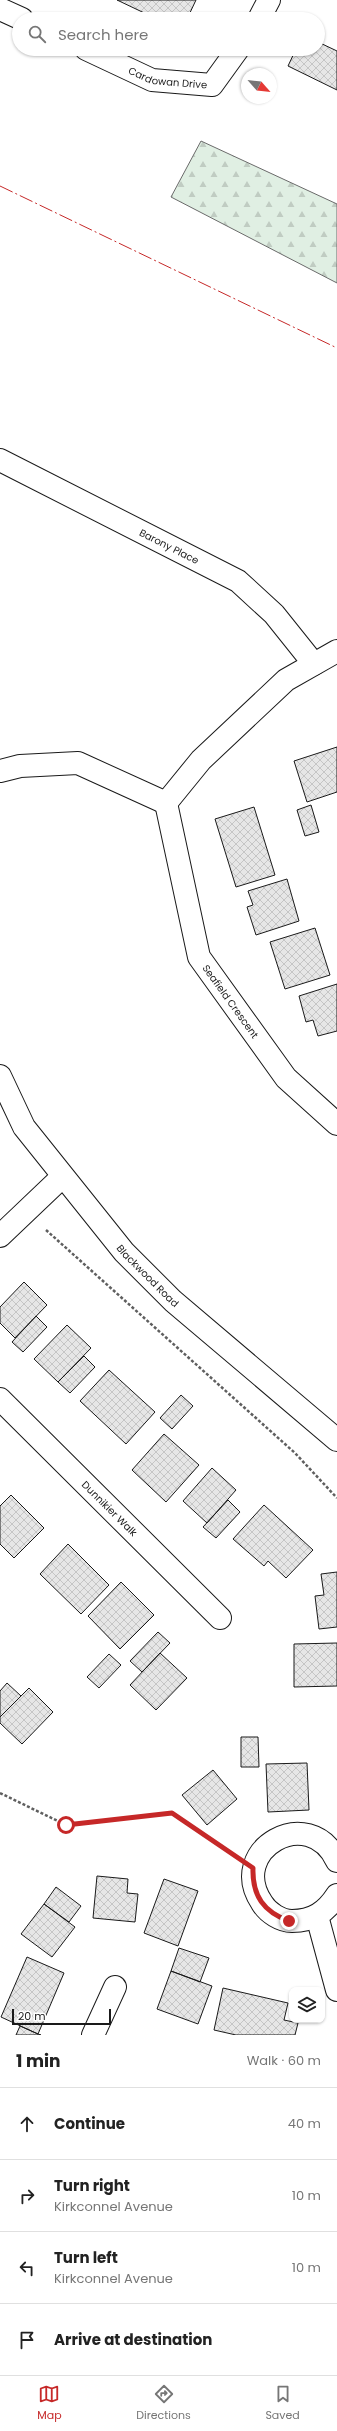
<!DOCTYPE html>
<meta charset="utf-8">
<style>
:root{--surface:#fff;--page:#f6f6f6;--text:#222;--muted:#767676;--line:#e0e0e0;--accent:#c62828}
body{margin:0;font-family:Poppins,sans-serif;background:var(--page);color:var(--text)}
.controls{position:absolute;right:12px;bottom:12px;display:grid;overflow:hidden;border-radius:8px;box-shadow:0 1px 3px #0004}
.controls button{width:36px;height:36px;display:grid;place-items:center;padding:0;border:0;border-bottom:1px solid var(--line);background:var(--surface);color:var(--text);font:20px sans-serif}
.compass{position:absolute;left:241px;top:68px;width:36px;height:36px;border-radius:50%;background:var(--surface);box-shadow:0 1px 3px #0004;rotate:117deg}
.scale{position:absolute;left:12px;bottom:10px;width:99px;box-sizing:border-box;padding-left:4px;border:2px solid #1a1a1a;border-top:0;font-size:11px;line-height:14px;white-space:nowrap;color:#1a1a1a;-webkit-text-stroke:3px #fff;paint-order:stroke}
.stop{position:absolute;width:12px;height:12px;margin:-9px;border:3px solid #c62828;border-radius:50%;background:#fff}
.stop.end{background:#c62828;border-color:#fff;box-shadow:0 1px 4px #0008}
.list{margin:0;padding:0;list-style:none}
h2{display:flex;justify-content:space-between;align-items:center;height:52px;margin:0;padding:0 16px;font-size:17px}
h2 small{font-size:13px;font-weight:400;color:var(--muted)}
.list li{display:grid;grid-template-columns:26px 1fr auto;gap:12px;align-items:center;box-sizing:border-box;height:72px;padding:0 16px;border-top:1px solid var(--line)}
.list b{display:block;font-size:15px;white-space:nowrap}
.list p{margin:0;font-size:13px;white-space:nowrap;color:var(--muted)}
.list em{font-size:13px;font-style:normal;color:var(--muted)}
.icon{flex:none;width:22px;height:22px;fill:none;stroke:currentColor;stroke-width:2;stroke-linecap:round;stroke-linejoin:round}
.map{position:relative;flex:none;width:337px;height:2035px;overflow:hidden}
.search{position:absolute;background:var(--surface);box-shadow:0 1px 3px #0004;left:12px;right:12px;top:12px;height:44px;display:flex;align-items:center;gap:10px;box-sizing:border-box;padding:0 14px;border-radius:22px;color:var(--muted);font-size:15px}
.sheet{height:340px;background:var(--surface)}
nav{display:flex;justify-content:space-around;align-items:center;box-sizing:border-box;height:56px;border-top:1px solid var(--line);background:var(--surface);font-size:11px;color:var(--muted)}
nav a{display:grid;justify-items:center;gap:2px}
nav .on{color:var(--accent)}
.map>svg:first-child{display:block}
.forest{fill:url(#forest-firs);stroke:#6a6a6a}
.building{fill:url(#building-cross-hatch);stroke:#1a1a1a}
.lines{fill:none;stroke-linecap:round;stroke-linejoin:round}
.minor-casing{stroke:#1a1a1a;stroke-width:24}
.tertiary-casing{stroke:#1a1a1a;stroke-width:24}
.path{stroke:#5f5f5f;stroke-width:2.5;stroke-dasharray:3 2;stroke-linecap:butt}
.minor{stroke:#fff;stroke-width:22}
.tertiary{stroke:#fff;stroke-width:22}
.power{stroke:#c62828;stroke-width:1;stroke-dasharray:14 3 2 3;stroke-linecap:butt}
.route{stroke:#c62828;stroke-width:5}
.labels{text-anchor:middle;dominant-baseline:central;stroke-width:3;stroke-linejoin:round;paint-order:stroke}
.street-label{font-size:10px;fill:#1a1a1a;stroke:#fff}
</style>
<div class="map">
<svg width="337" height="2035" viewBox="0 0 337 2035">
<defs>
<pattern id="forest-firs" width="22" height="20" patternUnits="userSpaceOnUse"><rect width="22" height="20" fill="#e0efe3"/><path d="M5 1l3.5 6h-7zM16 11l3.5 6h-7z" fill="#c0ccc2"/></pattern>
<pattern id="building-cross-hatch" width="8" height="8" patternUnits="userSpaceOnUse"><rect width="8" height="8" fill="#e6e6e6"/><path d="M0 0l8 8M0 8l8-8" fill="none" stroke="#c5c5c5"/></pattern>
</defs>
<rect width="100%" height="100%" fill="#fff"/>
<!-- forest -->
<path class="forest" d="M201 141 337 204V283L171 197Z"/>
<!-- building -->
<path class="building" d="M117 0H196L187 19H157Z
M318 42 337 51V90L288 66 296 49H318Z
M337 747V792L307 802 294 761Z
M311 805 319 832 305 836 297 810Z
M254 807 275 875 236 887 215 819Z
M287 879 299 921 256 935 247 907 253 905 248 891Z
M315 928 330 975 285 989 270 942Z
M337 984V1031L318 1036 313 1020 306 1022 299 996Z
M24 1282 47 1305 15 1338 0 1323V1307Z
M36 1316 47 1327 23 1352 12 1342Z
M67 1325 91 1348 58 1382 34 1359Z
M84 1356 95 1367 70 1393 58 1382Z
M109 1370 155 1412 126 1444 80 1401Z
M181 1395 193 1406 172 1429 160 1418Z
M164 1434 199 1465 166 1502 132 1470Z
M212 1468 236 1490 207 1523 183 1501Z
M11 1495 44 1528 14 1558 0 1544V1506Z
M228 1500 240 1512 216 1538 203 1527Z
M264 1505 313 1550 286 1578 268 1561 264 1566 233 1539Z
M68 1544 109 1585 81 1614 40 1574Z
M337 1572V1627L319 1629 315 1596 324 1595 321 1574Z
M121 1582 154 1615 120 1649 88 1616Z
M158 1632 170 1643 142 1672 130 1661Z
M337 1643V1686L294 1687V1644Z
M160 1653 187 1678 156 1710 130 1685Z
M109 1654 121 1665 99 1688 87 1677Z
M7 1683 21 1696 0 1717V1691Z
M29 1688 53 1712 22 1744 0 1723V1717Z
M241 1737H258L259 1767H241Z
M307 1763 309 1810 268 1812 266 1764Z
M213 1770 237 1799 207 1825 182 1795Z
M97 1876 128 1879 127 1893 138 1894 135 1922 93 1918Z
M164 1879 198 1891 178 1946 144 1933Z
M56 1887 81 1906 69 1922 44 1904Z
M44 1904 75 1927 52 1957 21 1934Z
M179 1948 209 1958 200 1982 171 1971Z
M27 1957 64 1973 38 2034 1 2017Z
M171 1971 212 1986 198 2024 157 2009Z
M223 1988 288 2003 284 2020 298 2023 295 2035H236L214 2030Z
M20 2026 38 2034 41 2035H16Z"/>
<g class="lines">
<defs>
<g id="minor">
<path d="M0 9 22 19"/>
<path d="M259 19 269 0"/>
<path id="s1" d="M86 49 152 80 212 85 238 49"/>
<path id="s2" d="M0 460 238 581 274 614 314 664"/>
<path d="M0 771 20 766 78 763 166 803"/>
<path id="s3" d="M166 803 199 957 286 1078 337 1124"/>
<path d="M166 803 201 760 286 680 337 651"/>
<path d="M0 1236 62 1177"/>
<path id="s4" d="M0 1399 220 1618"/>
<path d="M337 1861C309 1802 226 1850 262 1903 268 1913 281 1921 292 1921 313 1921 326 1912 337 1895"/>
<path d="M317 1916 337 1990"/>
<path d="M93 2035 115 1987"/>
</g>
<g id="tertiary">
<path id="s5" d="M0 1076 24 1127 124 1252 173 1301 337 1440"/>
</g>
</defs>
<!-- minor casing -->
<use href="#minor" class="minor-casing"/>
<!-- tertiary casing -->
<use href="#tertiary" class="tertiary-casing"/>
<!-- path -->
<path class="path" d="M46 1230 295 1453 337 1498
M0 1793 66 1825 172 1813 229 1852"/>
<!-- minor -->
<use href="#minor" class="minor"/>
<!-- tertiary -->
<use href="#tertiary" class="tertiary"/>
<!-- power -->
<path class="power" d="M0 186 337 348"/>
</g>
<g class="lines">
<!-- route -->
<path class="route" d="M66 1825 172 1813 253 1868C252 1896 264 1912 289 1921"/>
</g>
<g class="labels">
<!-- street labels -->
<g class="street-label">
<text stroke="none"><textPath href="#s1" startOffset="88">Cardowan Drive</textPath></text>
<text stroke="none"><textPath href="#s2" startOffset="190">Barony Place</textPath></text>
<text stroke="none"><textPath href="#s3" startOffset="212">Seafield Crescent</textPath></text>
<text stroke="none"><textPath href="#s5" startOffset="250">Blackwood Road</textPath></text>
<text stroke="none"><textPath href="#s4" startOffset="155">Dunnikier Walk</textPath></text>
</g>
</g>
</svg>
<div class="controls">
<button><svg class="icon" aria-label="layers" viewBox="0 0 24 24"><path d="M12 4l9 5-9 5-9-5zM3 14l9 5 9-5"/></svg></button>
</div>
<svg class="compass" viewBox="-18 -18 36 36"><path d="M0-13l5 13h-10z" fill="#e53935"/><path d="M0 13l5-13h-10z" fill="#767676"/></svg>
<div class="scale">20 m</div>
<div class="stop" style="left:66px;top:1825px"></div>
<div class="stop end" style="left:289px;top:1921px"></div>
<div class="search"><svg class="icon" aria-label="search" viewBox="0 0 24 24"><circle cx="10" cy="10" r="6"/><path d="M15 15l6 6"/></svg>Search here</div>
</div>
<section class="sheet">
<h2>1 min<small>Walk · 60 m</small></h2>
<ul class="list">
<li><svg class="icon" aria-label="ahead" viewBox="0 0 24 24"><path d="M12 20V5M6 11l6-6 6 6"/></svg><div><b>Continue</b></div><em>40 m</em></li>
<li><svg class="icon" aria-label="right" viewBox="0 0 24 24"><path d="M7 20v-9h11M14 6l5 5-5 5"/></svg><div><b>Turn right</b><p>Kirkconnel Avenue</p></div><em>10 m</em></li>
<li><svg class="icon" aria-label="left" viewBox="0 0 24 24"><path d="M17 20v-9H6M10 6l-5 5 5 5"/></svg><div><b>Turn left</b><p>Kirkconnel Avenue</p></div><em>10 m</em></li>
<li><svg class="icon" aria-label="arrive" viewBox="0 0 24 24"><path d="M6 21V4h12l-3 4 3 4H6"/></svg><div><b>Arrive at destination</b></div></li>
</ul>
</section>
<nav>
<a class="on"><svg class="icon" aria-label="map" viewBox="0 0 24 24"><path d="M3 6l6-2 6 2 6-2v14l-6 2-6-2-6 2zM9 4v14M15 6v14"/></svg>Map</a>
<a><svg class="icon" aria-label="directions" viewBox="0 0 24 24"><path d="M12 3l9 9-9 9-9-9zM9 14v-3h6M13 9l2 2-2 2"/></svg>Directions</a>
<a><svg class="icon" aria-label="saved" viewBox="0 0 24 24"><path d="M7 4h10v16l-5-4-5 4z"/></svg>Saved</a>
</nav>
